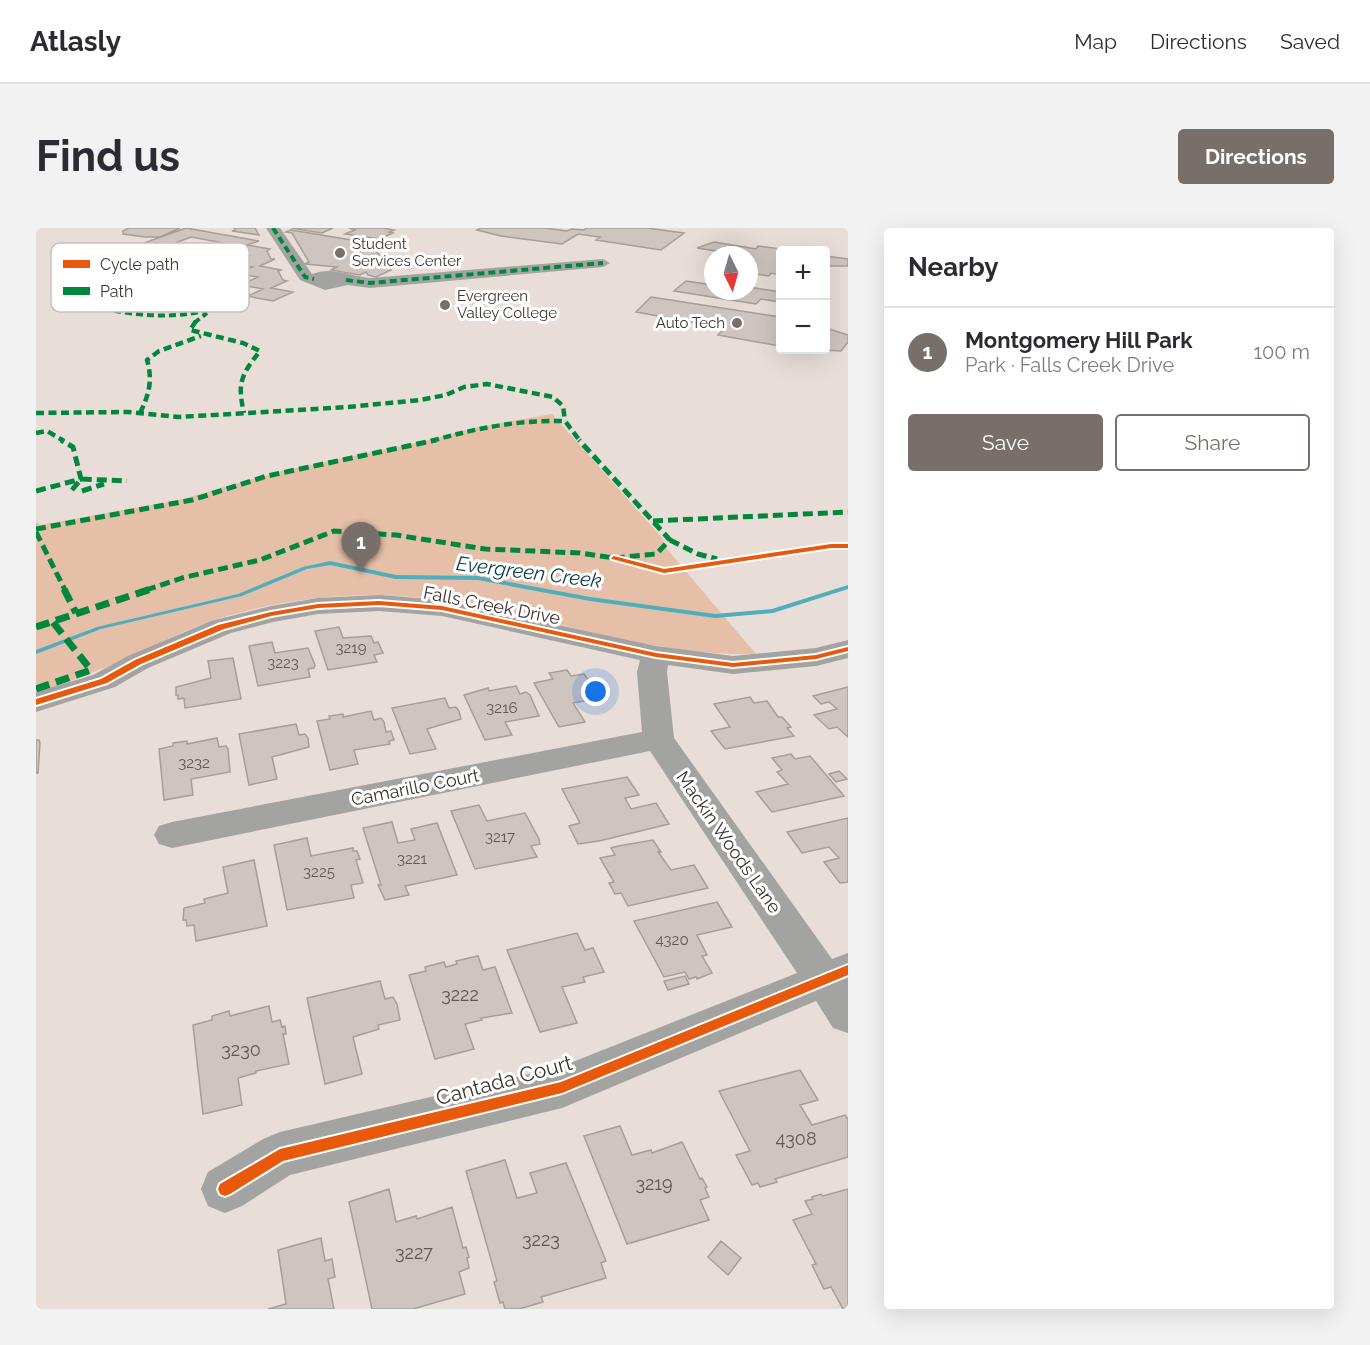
<!DOCTYPE html>
<meta charset="utf-8">
<style>
:root{--surface:#fff;--page:#f2f2f3;--text:#2b2b33;--muted:#7c7c81;--line:#e1e1e2;--accent:#786f6a}
body{margin:0;font-family:Raleway,sans-serif;background:var(--page);color:var(--text)}
.controls{position:absolute;right:18px;top:18px;display:grid;overflow:hidden;border-radius:6px;box-shadow:0 6px 24px #0002}
.controls button{width:54px;height:54px;display:grid;place-items:center;padding:0;border:0;border-bottom:2px solid var(--line);background:var(--surface);color:var(--text);font:30px sans-serif}
.compass{position:absolute;left:668px;top:18px;width:54px;height:54px;border-radius:50%;background:var(--surface);box-shadow:0 6px 24px #0002;rotate:175deg}
.you{position:absolute;left:560px;top:464px;width:21px;height:21px;margin:-15px;border:4px solid #fff;border-radius:50%;background:#1a73e8;box-shadow:0 0 0 9px #1a73e833}
.badge{display:grid;place-items:center;width:39px;height:39px;border-radius:50%;background:var(--accent);color:#fff;font-size:20px;font-weight:700}
.pin{position:absolute;translate:-50% -50px;filter:drop-shadow(0 2px 3px #0008)}
.pin::after{content:'';position:absolute;top:32px;width:21px;height:18px;background:inherit;clip-path:polygon(0 0,100% 0,50% 100%)}
.list{margin:0;padding:0;list-style:none}
h2{display:flex;justify-content:space-between;align-items:center;height:78px;margin:0;padding:0 24px;font-size:26px}
h2 small{font-size:20px;font-weight:400;color:var(--muted)}
.list li{display:grid;grid-template-columns:39px 1fr auto;gap:18px;align-items:center;box-sizing:border-box;height:90px;padding:0 24px;border-top:2px solid var(--line)}
.list b{display:block;font-size:22px;white-space:nowrap}
.list p{margin:0;font-size:20px;white-space:nowrap;color:var(--muted)}
.list em{font-size:20px;font-style:normal;color:var(--muted)}
.actions{display:flex;gap:12px;padding:18px 24px}
.actions a{flex:1;padding:14px 0;border:2px solid var(--accent);border-radius:6px;text-align:center;font-size:21px;color:var(--accent)}
.actions .main{background:var(--accent);color:#fff}
.map{position:relative;flex:none;width:812px;height:1081px;overflow:hidden;border-radius:6px}
header{display:flex;align-items:center;gap:36px;box-sizing:border-box;height:84px;padding:0 30px;background:var(--surface);border-bottom:2px solid var(--line)}
header strong{font-size:28px}
nav{display:flex;gap:33px;margin-inline-start:auto;font-size:21px}
.intro{display:flex;align-items:center;justify-content:space-between;box-sizing:border-box;height:144px;padding:0 36px}
h1{margin:0;font-size:42px}
.button{padding:15px 27px;border-radius:6px;background:var(--accent);color:#fff;font-size:21px;font-weight:700}
main{display:flex;gap:36px;padding:0 36px}
aside{flex:1;background:var(--surface);border-radius:6px;box-shadow:0 6px 24px #0002}
.map>svg:first-child{display:block}
.green{fill:#e5bfa7}
.lines{fill:none;stroke-linecap:round;stroke-linejoin:round}
.stream{fill:#4fadbc;fill-rule:evenodd}
.building{fill:#cec5c0;stroke:#a69e99;stroke-width:1.5;fill-rule:evenodd}
.minor{fill:#a3a3a2;fill-rule:evenodd}
.quiet-far3{stroke:#00873e;stroke-width:4;stroke-dasharray:7 4;stroke-linecap:butt}
.quiet-far2{stroke:#00873e;stroke-width:4.5;stroke-dasharray:8 4.5;stroke-linecap:butt}
.quiet-far1{stroke:#00873e;stroke-width:5;stroke-dasharray:10 5;stroke-linecap:butt}
.quiet{stroke:#00873e;stroke-width:7;stroke-dasharray:14 7;stroke-linecap:butt}
.cycleway-casing{stroke:#fff;stroke-width:4}
.cycleway{fill:#e8590c;fill-rule:evenodd}
.poi-dot{fill:#786f6a;stroke:#fff;stroke-width:2}
.labels{text-anchor:middle;dominant-baseline:central;stroke-width:6;stroke-linejoin:round;paint-order:stroke}
.far-poi-label{font-size:15px;fill:#3c342f;stroke:#fff;text-anchor:start}
.number-label{font-size:15px;fill:#605853}
.street-label{font-size:18px;fill:#3c342f;stroke:#fff}
.near-number-label{font-size:18px;fill:#605853}
.water-label{font-size:20px;font-style:italic;fill:#0d414c;stroke:#fff}
.near-street-label{font-size:21px;fill:#3c342f;stroke:#fff}
.key{fill:#fff;stroke:#c4c2c1;stroke-width:1.5}
.key-label{font-size:16px;fill:#3c342f}
</style>
<header>
<strong>Atlasly</strong>
<nav><a>Map</a><a>Directions</a><a>Saved</a></nav>
</header>
<div class="intro"><h1>Find us</h1><a class="button">Directions</a></div>
<main>
<div class="map">
<svg width="812" height="1081" viewBox="0 0 812 1081">
<rect width="100%" height="100%" fill="#e8ddd7"/>
<!-- green -->
<path class="green" d="M516 186 626 310 631 321 720 426C609 429 505 384 395 371 316 361 234 371 159 399 132 410 107 423 80 435 54 446 27 456 0 466V293L4 297 143 272 246 243 389 213 442 199Z"/>
<g class="lines">
<!-- stream -->
<path class="stream" d="M294 333 360 347 442 348 554 369 679 386 736 381 812 357V361L737 385 679 390 554 373 442 352 360 351 294 337 271 341 206 368 65 401 0 426V422L61 399 202 366 267 339Z"/>
</g>
<!-- building -->
<path class="building" d="M93 0H144L124 9H109L87 6V3Z
M150 0 223 13 211 17 234 21 231 23 235 31H239L224 38 245 42 242 43 247 52 251 53 235 60 257 64 237 73 147 56 164 48 144 45 161 38 122 30 158 17 180 21 193 16 155 9 126 20 105 16ZM197 25 213 28 200 34 184 31ZM201 36 217 39 204 44 188 41ZM205 46 222 49 209 55 196 53 199 51H195ZM211 58 227 61 214 67 197 64Z
M198 0H219L223 7 196 3 199 2Z
M255 0H297L286 5Z
M347 0 358 2 353 4 357 5 344 11 309 6 319 2 313 0Z
M445 0H509L531 3 536 1 548 2 551 0H611L648 5 625 22 560 12 564 9 542 6 526 16 465 8 441 2Z
M255 2 334 15 355 42 340 49 332 47 330 44 324 47 295 42 301 39 269 36 273 34 256 5 250 4Z
M678 14 720 21 722 18 752 22H744V47L735 45 733 48 713 45V27H691L693 25 661 20Z
M790 28 812 31V38H790Z
M650 53 677 57V63H713V59L744 64V74L725 71 720 76 638 63Z
M615 69 744 89V118L682 107 689 100 600 84Z
M790 100 812 107V114L805 123 789 122Z
M303 399 307 410 335 408 338 415 342 414 347 425 338 427 341 434 292 442 279 403Z
M236 414 239 425 272 420 279 437 278 440 272 441 274 449 222 458 213 418Z
M197 430 205 471 149 480 148 470 142 471V467H140V459L175 450 172 433Z
M531 442 535 448 548 446 555 455 560 454 564 458 568 466 552 469 554 472 537 475 549 494 523 499 498 455 517 451 513 445Z
M480 458 484 466 490 464 494 467 503 488 469 494 476 507 449 512 428 467 452 460 453 463Z
M812 459V509L801 499 793 501 778 487 801 481 793 474 785 476 777 468Z
M714 469 718 475 731 473 742 489H746L755 499 751 500 758 508 689 521 675 503 694 499 678 476Z
M409 470 413 480 420 479 423 483 425 491 391 501 400 521 374 526 356 480Z
M335 483 338 492 345 490 348 494 350 504 355 503 358 512 353 513 354 516 318 522 322 536 294 542 281 493 294 491 293 488 307 486V489Z
M260 496 263 507 269 506 272 510 273 519 236 529 241 551 213 557 203 506Z
M181 510 183 519 190 518 192 521 194 544 155 551 157 567 128 572 123 521 137 518V515L151 513V516Z
M0 512H3L4 515 2 545H0Z
M755 526 759 531 774 528 808 568 736 584 720 564 752 556 741 544 746 542 736 530Z
M803 543 811 551 800 554 793 546Z
M591 549 603 567 589 570 595 581 620 575 633 596 563 613 542 616 533 598 544 595 526 561Z
M443 577 451 593 489 585 503 611 504 616 495 618 501 629 439 641 415 583Z
M812 590V654L804 655 788 634 803 630 793 619 766 625 751 604Z
M356 594 362 615 379 612 375 601 401 595 421 647 369 658 373 667 349 672 342 657H345L327 600Z
M271 610 275 628 317 620V623H321L324 631 320 632 327 655 315 657 318 670 251 682 238 617Z
M617 612 625 624H622L635 642 658 637 672 660 592 678 585 665 579 666 573 655 578 654 564 630 579 627 575 620 582 618Z
M218 632 231 698 160 713 158 697 151 698 150 692H147L148 680 169 675 168 671 192 665 187 639Z
M681 674 696 699 661 707 671 727 666 728 676 745 661 751 660 749 653 751 649 744 628 749 598 693Z
M541 705 549 722 557 720 568 744 547 749 549 754 526 759 541 795 504 804 471 722Z
M442 728 447 742 459 739 476 785 445 790 446 792 429 796 438 821 399 831 373 747 390 743 389 739 408 734 410 739 421 736 420 733Z
M649 748 653 756 632 762 628 753Z
M344 753 349 771 357 769 361 776 364 792 342 797 343 801 317 809 326 846 289 856 271 770Z
M233 778 236 794 244 792 246 799 249 798 250 806H247L253 836 220 843V845L202 850 206 877 167 886 157 797 176 792V788L193 783 194 788Z
M764 842 782 872 764 877 776 897 809 887 812 891V929L739 951 741 954 724 959 722 955 716 957 700 927 714 923 683 863Z
M584 898 596 927 615 922 616 925 646 914 664 951 666 950 671 959 669 960 673 969 664 972 673 992 591 1016 548 908Z
M469 932 481 970 501 965 494 945 530 935 570 1033 565 1035 570 1050 505 1069 507 1074 483 1081H469L467 1074 464 1075 458 1054 461 1053 430 943Z
M353 961 360 994 380 988 381 991 416 979 427 1020 430 1019 433 1029 431 1030 433 1040 423 1044 429 1066 377 1081H336L313 974Z
M812 961V1081H807L795 1059 788 1061 776 1037 780 1036 757 992 776 986 769 973 777 971 776 969 785 966 787 968Z
M285 1010 289 1033 296 1031 299 1049 292 1051 298 1081H232L250 1076 242 1022Z
M685 1013 705 1030 692 1047 672 1029Z"/>
<g class="lines">
<!-- minor -->
<path class="minor" d="M230 0H244L276 46C296 38 314 48 334 50L567 31 574 35 567 39 334 60 312 57 289 62 264 52Z
M343 367 406 372 620 418 697 428 780 420 812 412V430L780 438 697 446 632 437 631 444 638 510 796 731 812 725V805L797 800 780 773 526 880 254 947 206 978 189 985 172 978 165 961 172 944 227 911 244 904 524 839 761 745 614 523 136 620 123 616 118 607 123 598 136 594 606 504 601 444 604 432 406 388 343 383 282 386 237 394 195 405 112 440 79 459 0 484V464L57 447 92 428 175 393 235 378 282 370Z"/>
<!-- quiet-far3 -->
<path class="quiet-far3" d="M237 0 269 49 278 51
M310 52 334 55 567 35
M25 69C79 86 141 98 194 74
M158 95 171 85"/>
<!-- quiet-far2 -->
<path class="quiet-far2" d="M160 93 154 102 207 115 224 123C205 147 201 155 208 185
M0 185 92 184 143 189 312 179 384 172 410 167 428 159 451 156 517 169 527 178 529 193
M104 185C113 167 117 152 111 132L123 123 165 108
M0 205 11 203 28 213
M395 213C442 200 480 192 529 193L544 213"/>
<!-- quiet-far1 -->
<path class="quiet-far1" d="M36 262 45 251 91 253
M0 263 45 251 37 219 25 212
M46 263 68 256
M617 293 812 284
M0 301 156 272 231 248 400 212
M0 304 29 362
M634 312 662 326 681 331
M110 362 146 350 224 332 298 303 360 307 449 321 544 325 578 330 620 326 634 312 543 212"/>
<!-- quiet -->
<path class="quiet" d="M28 361 40 385
M0 399 115 361
M0 461 55 442 16 393"/>
<defs>
<path id="cycleway" d="M795 316H812V320H795L628 345 576 331 575 330 578 328 628 341Z
M343 373 406 378 620 425 697 435 780 427 812 419V423L780 431 697 439 620 429 406 382 343 377 282 380 235 388 188 401 105 436 71 455 0 477V471L65 451 99 432 182 397 235 384 282 376Z
M812 737V747L526 865 247 933 194 966 189 968 184 966 182 961 184 956 244 921 525 854Z"/>
</defs>
<!-- cycleway casing -->
<use href="#cycleway" class="cycleway-casing"/>
<!-- cycleway -->
<use href="#cycleway" class="cycleway"/>
</g>
<!-- markers -->
<g class="poi-dot">
<circle cx="304" cy="25" r="6"/>
<circle cx="409" cy="77" r="6"/>
<circle cx="701" cy="95" r="6"/>
</g>
<g class="labels">
<!-- far-poi labels -->
<g class="far-poi-label">
<text x="316" y="16">Student<tspan x="316" dy="17">Services Center</tspan></text>
<text x="421" y="68">Evergreen<tspan x="421" dy="17">Valley College</tspan></text>
<text x="689" y="95" text-anchor="end">Auto Tech</text>
</g>
<!-- number labels -->
<g class="number-label">
<text x="315" y="420">3219</text>
<text x="247" y="435">3223</text>
<text x="466" y="480">3216</text>
<text x="158" y="535">3232</text>
<text x="464" y="609">3217</text>
<text x="376" y="631">3221</text>
<text x="283" y="644">3225</text>
<text x="636" y="712">4320</text>
</g>
<!-- street labels -->
<g class="street-label">
<text transform="translate(456 377) rotate(11)">Falls Creek Drive</text>
<text transform="translate(379 559) rotate(-11)">Camarillo Court</text>
<text transform="translate(693 614) rotate(55)">Mackin Woods Lane</text>
</g>
<!-- near-number labels -->
<g class="near-number-label">
<text x="424" y="766">3222</text>
<text x="205" y="821">3230</text>
<text x="760" y="910">4308</text>
<text x="618" y="955">3219</text>
<text x="505" y="1011">3223</text>
<text x="378" y="1024">3227</text>
</g>
<!-- water labels -->
<g class="water-label">
<text transform="translate(493 344) rotate(7)">Evergreen Creek</text>
</g>
<!-- near-street labels -->
<g class="near-street-label">
<text transform="translate(468 852) rotate(-15)">Cantada Court</text>
</g>
</g>
<!-- legend -->
<rect x="15" y="15" width="198" height="69" rx="9" class="key"/>
<rect x="27" y="32" width="27" height="8" fill="#e8590c"/>
<rect x="27" y="59" width="27" height="8" fill="#00873e"/>
<g class="key-label">
<text x="64" y="42">Cycle path</text>
<text x="64" y="69">Path</text>
</g>
</svg>
<div class="controls">
<button>+</button>
<button>−</button>
</div>
<svg class="compass" viewBox="-18 -18 36 36"><path d="M0-13l5 13h-10z" fill="#e53935"/><path d="M0 13l5-13h-10z" fill="#7c7c81"/></svg>
<div class="you"></div>
<div class="pin badge" style="left:325px;top:344px">1</div>
</div>
<aside>
<h2>Nearby<small></small></h2>
<ul class="list">
<li><span class="badge">1</span><div><b>Montgomery Hill Park</b><p>Park · Falls Creek Drive</p></div><em>100 m</em></li>
</ul>
<div class="actions"><a class="main">Save</a><a>Share</a></div>
</aside>
</main>
